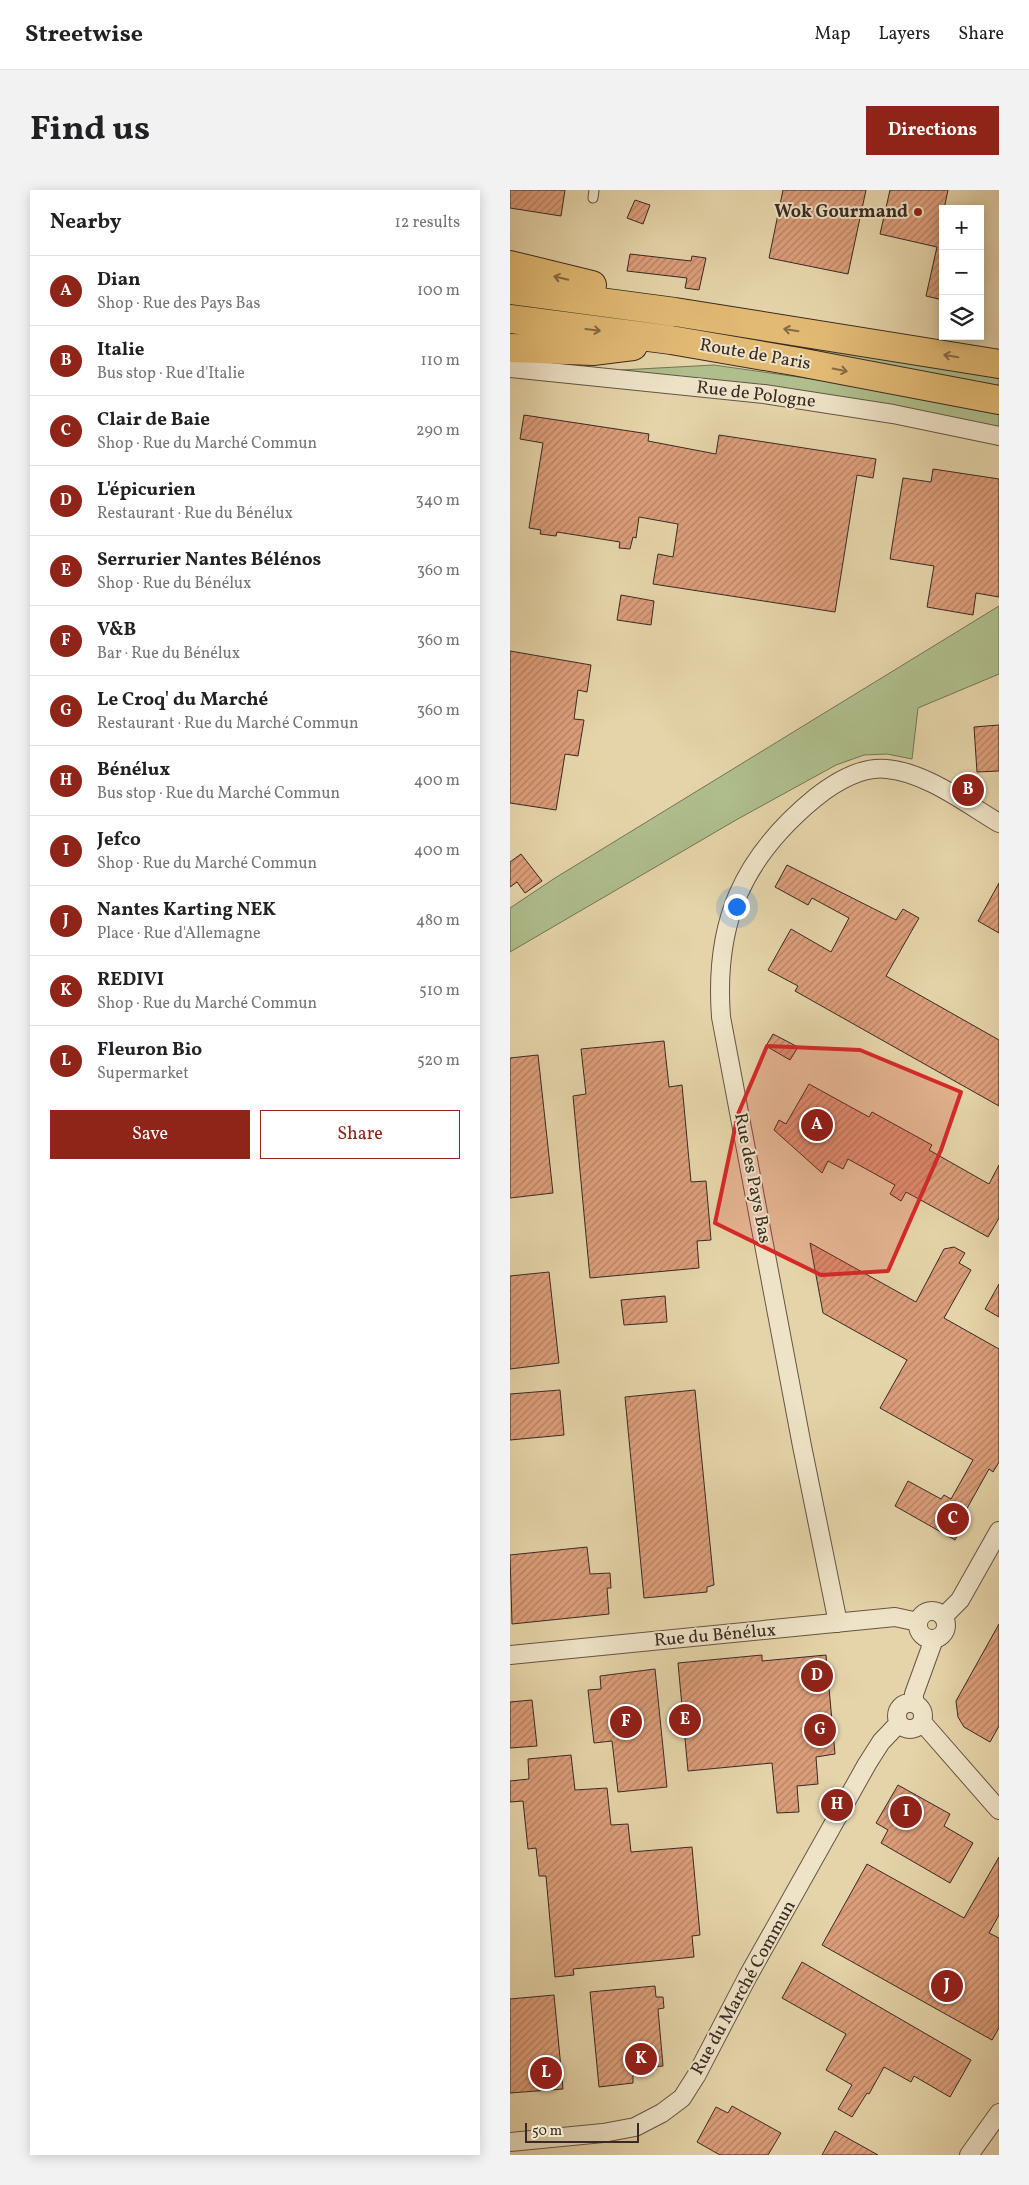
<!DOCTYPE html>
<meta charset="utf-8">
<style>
:root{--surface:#fff;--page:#f2f2f2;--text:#202124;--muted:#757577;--line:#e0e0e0;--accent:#8f2418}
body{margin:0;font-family:Vollkorn,serif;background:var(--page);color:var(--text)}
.controls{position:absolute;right:15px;top:15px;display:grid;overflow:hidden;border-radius:0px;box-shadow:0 2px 12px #0003}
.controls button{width:45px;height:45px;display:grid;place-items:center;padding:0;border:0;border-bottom:1px solid var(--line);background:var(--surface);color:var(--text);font:25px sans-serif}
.scale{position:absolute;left:15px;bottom:12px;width:114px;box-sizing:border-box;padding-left:5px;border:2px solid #3a2922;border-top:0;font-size:14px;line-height:18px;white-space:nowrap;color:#3a2922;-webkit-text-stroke:4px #eee3c7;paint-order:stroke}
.you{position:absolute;left:226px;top:716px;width:18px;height:18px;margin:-12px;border:4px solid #fff;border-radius:50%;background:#1a73e8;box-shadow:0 0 0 8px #1a73e833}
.badge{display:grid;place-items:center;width:32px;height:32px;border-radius:50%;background:var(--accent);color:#fff;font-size:16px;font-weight:700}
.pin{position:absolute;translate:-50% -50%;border:2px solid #fff;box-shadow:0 1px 5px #0006}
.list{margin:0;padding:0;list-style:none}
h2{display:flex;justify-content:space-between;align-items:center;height:65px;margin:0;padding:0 20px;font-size:21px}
h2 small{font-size:16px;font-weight:400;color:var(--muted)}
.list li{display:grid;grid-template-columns:32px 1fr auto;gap:15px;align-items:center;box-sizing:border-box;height:70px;padding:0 20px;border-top:1px solid var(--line)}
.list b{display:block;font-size:19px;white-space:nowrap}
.list p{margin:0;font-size:16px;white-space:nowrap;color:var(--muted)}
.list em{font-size:16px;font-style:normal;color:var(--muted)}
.actions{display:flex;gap:10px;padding:15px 20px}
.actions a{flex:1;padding:11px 0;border:1px solid var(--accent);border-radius:0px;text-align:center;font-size:18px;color:var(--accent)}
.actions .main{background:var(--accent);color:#fff}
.icon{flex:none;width:28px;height:28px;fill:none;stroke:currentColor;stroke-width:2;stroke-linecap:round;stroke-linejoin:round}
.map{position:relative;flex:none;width:489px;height:1965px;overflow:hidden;border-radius:0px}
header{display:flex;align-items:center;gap:30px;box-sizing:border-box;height:70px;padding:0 25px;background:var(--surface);border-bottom:1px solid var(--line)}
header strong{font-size:24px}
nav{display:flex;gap:28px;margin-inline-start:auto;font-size:18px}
.intro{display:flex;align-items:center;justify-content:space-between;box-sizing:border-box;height:120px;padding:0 30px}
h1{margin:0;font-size:35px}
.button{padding:12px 22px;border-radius:0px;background:var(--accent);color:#fff;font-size:18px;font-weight:700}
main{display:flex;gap:30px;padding:0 30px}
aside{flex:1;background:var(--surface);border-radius:0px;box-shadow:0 2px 12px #0003}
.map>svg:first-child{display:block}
.grass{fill:#afbe8c;stroke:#747457}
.building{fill:url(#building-hatch);stroke:#3a2922}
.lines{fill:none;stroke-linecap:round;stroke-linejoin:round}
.service-casing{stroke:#655444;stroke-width:11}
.minor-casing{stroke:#655444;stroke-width:20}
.primary-casing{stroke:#3a2922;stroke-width:30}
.service{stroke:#eee3c7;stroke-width:9}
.minor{stroke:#eee3c7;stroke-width:18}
.primary{stroke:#e2ba74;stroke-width:28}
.oneway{stroke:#866a47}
.marked{fill:#d62828;fill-opacity:0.2;stroke:#d62828;stroke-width:4;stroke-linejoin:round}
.poi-dot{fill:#8f2418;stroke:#eee3c7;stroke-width:2}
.labels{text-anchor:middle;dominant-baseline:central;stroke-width:4;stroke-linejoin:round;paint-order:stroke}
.poi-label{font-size:18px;font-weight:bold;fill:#3a2922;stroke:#eee3c7;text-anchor:end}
.street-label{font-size:18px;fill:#3a2922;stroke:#eee3c7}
</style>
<header>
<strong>Streetwise</strong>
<nav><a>Map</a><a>Layers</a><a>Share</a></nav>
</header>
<div class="intro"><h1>Find us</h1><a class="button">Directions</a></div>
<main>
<aside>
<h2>Nearby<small>12 results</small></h2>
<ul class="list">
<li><span class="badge">A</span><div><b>Dian</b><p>Shop · Rue des Pays Bas</p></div><em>100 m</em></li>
<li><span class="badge">B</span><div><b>Italie</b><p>Bus stop · Rue d'Italie</p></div><em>110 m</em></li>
<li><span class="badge">C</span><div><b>Clair de Baie</b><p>Shop · Rue du Marché Commun</p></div><em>290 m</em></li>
<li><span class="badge">D</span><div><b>L'épicurien</b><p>Restaurant · Rue du Bénélux</p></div><em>340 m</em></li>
<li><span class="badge">E</span><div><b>Serrurier Nantes Bélénos</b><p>Shop · Rue du Bénélux</p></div><em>360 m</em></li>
<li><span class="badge">F</span><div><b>V&amp;B</b><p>Bar · Rue du Bénélux</p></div><em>360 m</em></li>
<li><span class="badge">G</span><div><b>Le Croq' du Marché</b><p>Restaurant · Rue du Marché Commun</p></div><em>360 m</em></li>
<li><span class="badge">H</span><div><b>Bénélux</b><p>Bus stop · Rue du Marché Commun</p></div><em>400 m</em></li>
<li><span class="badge">I</span><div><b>Jefco</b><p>Shop · Rue du Marché Commun</p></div><em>400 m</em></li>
<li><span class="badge">J</span><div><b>Nantes Karting NEK</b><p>Place · Rue d'Allemagne</p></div><em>480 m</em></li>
<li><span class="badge">K</span><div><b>REDIVI</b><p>Shop · Rue du Marché Commun</p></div><em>510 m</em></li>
<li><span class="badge">L</span><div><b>Fleuron Bio</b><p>Supermarket</p></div><em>520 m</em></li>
</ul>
<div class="actions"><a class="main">Save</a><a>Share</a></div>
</aside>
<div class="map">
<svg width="489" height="1965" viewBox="0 0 489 1965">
<defs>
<pattern id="building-hatch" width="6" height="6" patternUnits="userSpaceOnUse" patternTransform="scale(1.25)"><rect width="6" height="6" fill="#dc9e7a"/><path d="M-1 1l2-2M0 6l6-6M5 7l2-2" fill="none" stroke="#b38164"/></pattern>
</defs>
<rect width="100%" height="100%" fill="#e5d4a9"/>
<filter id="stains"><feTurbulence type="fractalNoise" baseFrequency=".004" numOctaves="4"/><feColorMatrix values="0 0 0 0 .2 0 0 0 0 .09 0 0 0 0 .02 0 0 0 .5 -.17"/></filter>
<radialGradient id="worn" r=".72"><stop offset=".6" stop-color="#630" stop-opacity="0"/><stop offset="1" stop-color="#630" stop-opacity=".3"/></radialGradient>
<!-- grass -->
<path class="grass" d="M0 108 489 183V202L0 121Z
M204 175 393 202 489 221V238L373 218 111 180Z
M489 416V484L408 518 402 569 377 564 354 565 326 575 226 630 0 762V718L45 688Z"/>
<!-- building -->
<path class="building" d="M0 0H55L51 26 0 18Z
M273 0H356L338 84 259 68Z
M380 0H438L434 19H433V110L416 106 427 57 370 44Z
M125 10 140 15 133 34 117 28Z
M120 64 181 71 182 66 196 68 189 100 175 98 177 88 117 81Z
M14 225 139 244 138 251 206 264 209 245 366 269 363 288 347 285 325 422 143 394 148 364 163 367 168 334 129 327 126 348 123 347 120 359 109 358 110 352 47 342 46 346 30 344 31 340 19 338 33 253 10 249Z
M423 279 489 289V407L466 403 463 425 417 417 424 376 380 369 393 288 421 292Z
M111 405 144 411 141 435 107 430Z
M0 461 81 475 77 502 68 500 64 529 74 530 68 566 55 564 46 620 0 613Z
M489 535V581L467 582 464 537Z
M11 664 32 691 15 703 7 692 0 697V672Z
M277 675 386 730 393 719 409 728 376 786 489 850V916L285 801 288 796 258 780 281 739 321 762 339 728 302 708 298 715 265 697Z
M489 693V743L468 731Z
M263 844 288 857 280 870 256 856Z
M154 851 159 897 172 895 181 992 196 991 201 1050 187 1051 189 1078 80 1088 63 906 76 904 71 859Z
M28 865 43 1003 0 1008V868Z
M299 894 359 927 362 922 422 955 419 960 479 994 489 975V1028L478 1047 396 1002 391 1011 380 1004 385 995 338 969 333 979 318 971 312 983 264 940 269 930 276 934Z
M300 1053 406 1112 434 1059 444 1057 455 1063 449 1073 461 1080 434 1128 489 1159V1272L483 1282 479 1279 455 1322 459 1325 445 1350 385 1316 398 1291 431 1309 434 1305 441 1309 463 1270 370 1218 397 1170 313 1123Z
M39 1082 49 1173 0 1179V1086Z
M489 1094V1127L475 1119Z
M155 1106 157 1132 114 1135 111 1110Z
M50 1200 54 1245 0 1250V1204Z
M185 1200 204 1395 197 1397V1402L134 1408 115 1207Z
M77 1357 80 1384 100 1383 101 1398H97L99 1424 2 1434 0 1365Z
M489 1434V1536L480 1552 454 1537 448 1527 446 1511Z
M252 1465V1471L316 1465 325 1564 306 1567 308 1594 287 1596 289 1622 267 1623 262 1573 178 1581 168 1473Z
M145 1479 157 1597 108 1602 102 1551 84 1553 78 1500 91 1499 90 1486Z
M22 1510 27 1556 0 1558V1512Z
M61 1565 65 1600 97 1598 101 1635 118 1634 121 1662 182 1657 190 1745 182 1746 184 1767 63 1779 64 1785 45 1787 36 1686H29L26 1658 18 1659 13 1611 0 1612V1591L19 1589 18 1569Z
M388 1595 440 1624 434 1636 463 1653 440 1693 371 1653 378 1640 366 1633Z
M489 1667V1725L479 1743 489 1748V1838L482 1850 312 1755 357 1674 454 1728Z
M292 1772 461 1870 440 1907 404 1886 401 1892 374 1877 359 1904 357 1903 342 1927 328 1919 342 1895 316 1880 336 1844 272 1808Z
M145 1796 146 1807H153L154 1818 148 1819 153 1876 129 1878 123 1886V1893L89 1897 80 1802Z
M44 1805 53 1899 0 1903V1809Z
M222 1916 271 1943 258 1965H210L187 1952 206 1917 218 1923Z
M325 1941 368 1965H312Z"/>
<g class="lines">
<defs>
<path id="service" d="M83 8 84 0"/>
<path id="minor" d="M0 178 254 204 383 224 489 246
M408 1435a14 14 0 1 1 28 0a14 14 0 1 1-28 0Z
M433 1427 450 1410 489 1341
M328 1433 292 1256 211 827C204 733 232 668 305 608 324 593 352 576 377 579 415 582 457 614 489 633
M0 1465 385 1427 408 1432
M387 1526a13 13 0 1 1 26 0a13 13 0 1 1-26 0Z
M404 1513V1504L424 1449
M412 1532 489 1620
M0 1952 93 1943 125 1937 152 1923 172 1908 186 1886 238 1786 357 1574 371 1552 389 1533
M459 1965 489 1923"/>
<path id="primary" d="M0 75 82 95
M0 100 165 122 489 174
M0 129 161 150 289 172 489 210
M0 158 83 161 123 156"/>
</defs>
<!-- service casing -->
<use href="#service" class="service-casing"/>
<!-- minor casing -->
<use href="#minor" class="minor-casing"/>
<!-- primary casing -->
<use href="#primary" class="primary-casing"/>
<!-- service -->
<use href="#service" class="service"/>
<!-- minor -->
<use href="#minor" class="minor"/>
<!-- primary -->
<use href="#primary" class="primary"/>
</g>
<!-- one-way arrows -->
<defs><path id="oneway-shaft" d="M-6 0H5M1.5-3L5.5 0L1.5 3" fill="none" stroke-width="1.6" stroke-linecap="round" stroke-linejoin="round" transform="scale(1.25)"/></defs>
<g class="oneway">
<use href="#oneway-shaft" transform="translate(51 88) rotate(-167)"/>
<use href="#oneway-shaft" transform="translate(83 140) rotate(7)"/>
<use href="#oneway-shaft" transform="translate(281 140) rotate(-171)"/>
<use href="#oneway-shaft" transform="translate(441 166) rotate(-170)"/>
<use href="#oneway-shaft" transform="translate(330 180) rotate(11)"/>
</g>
<!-- marked area -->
<path class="marked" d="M257 856 350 860 451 902 431 960 378 1081 311 1085 205 1033 228 924Z"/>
<!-- markers -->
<circle class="poi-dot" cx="408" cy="22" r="5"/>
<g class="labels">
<!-- poi labels -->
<g class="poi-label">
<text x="398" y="22">Wok Gourmand</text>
</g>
<!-- street labels -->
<g class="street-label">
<text transform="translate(245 165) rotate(10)">Route de Paris</text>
<text transform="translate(246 205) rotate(7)">Rue de Pologne</text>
<text transform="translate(242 988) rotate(79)">Rue des Pays Bas</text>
<text transform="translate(205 1446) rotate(-5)">Rue du Bénélux</text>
<text transform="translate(234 1798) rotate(-61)">Rue du Marché Commun</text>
</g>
</g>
<rect width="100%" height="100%" filter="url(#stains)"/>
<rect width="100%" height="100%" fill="url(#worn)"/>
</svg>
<div class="controls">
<button>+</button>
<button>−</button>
<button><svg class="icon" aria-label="layers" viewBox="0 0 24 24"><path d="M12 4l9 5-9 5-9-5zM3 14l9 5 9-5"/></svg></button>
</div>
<div class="scale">50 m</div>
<div class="you"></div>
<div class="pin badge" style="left:307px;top:935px">A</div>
<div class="pin badge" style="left:458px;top:600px">B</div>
<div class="pin badge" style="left:443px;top:1329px">C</div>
<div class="pin badge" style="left:307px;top:1486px">D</div>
<div class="pin badge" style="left:175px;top:1530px">E</div>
<div class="pin badge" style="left:116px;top:1532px">F</div>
<div class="pin badge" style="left:310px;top:1540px">G</div>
<div class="pin badge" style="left:327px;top:1615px">H</div>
<div class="pin badge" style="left:396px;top:1622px">I</div>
<div class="pin badge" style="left:437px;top:1796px">J</div>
<div class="pin badge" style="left:131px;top:1869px">K</div>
<div class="pin badge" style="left:36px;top:1883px">L</div>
</div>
</main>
